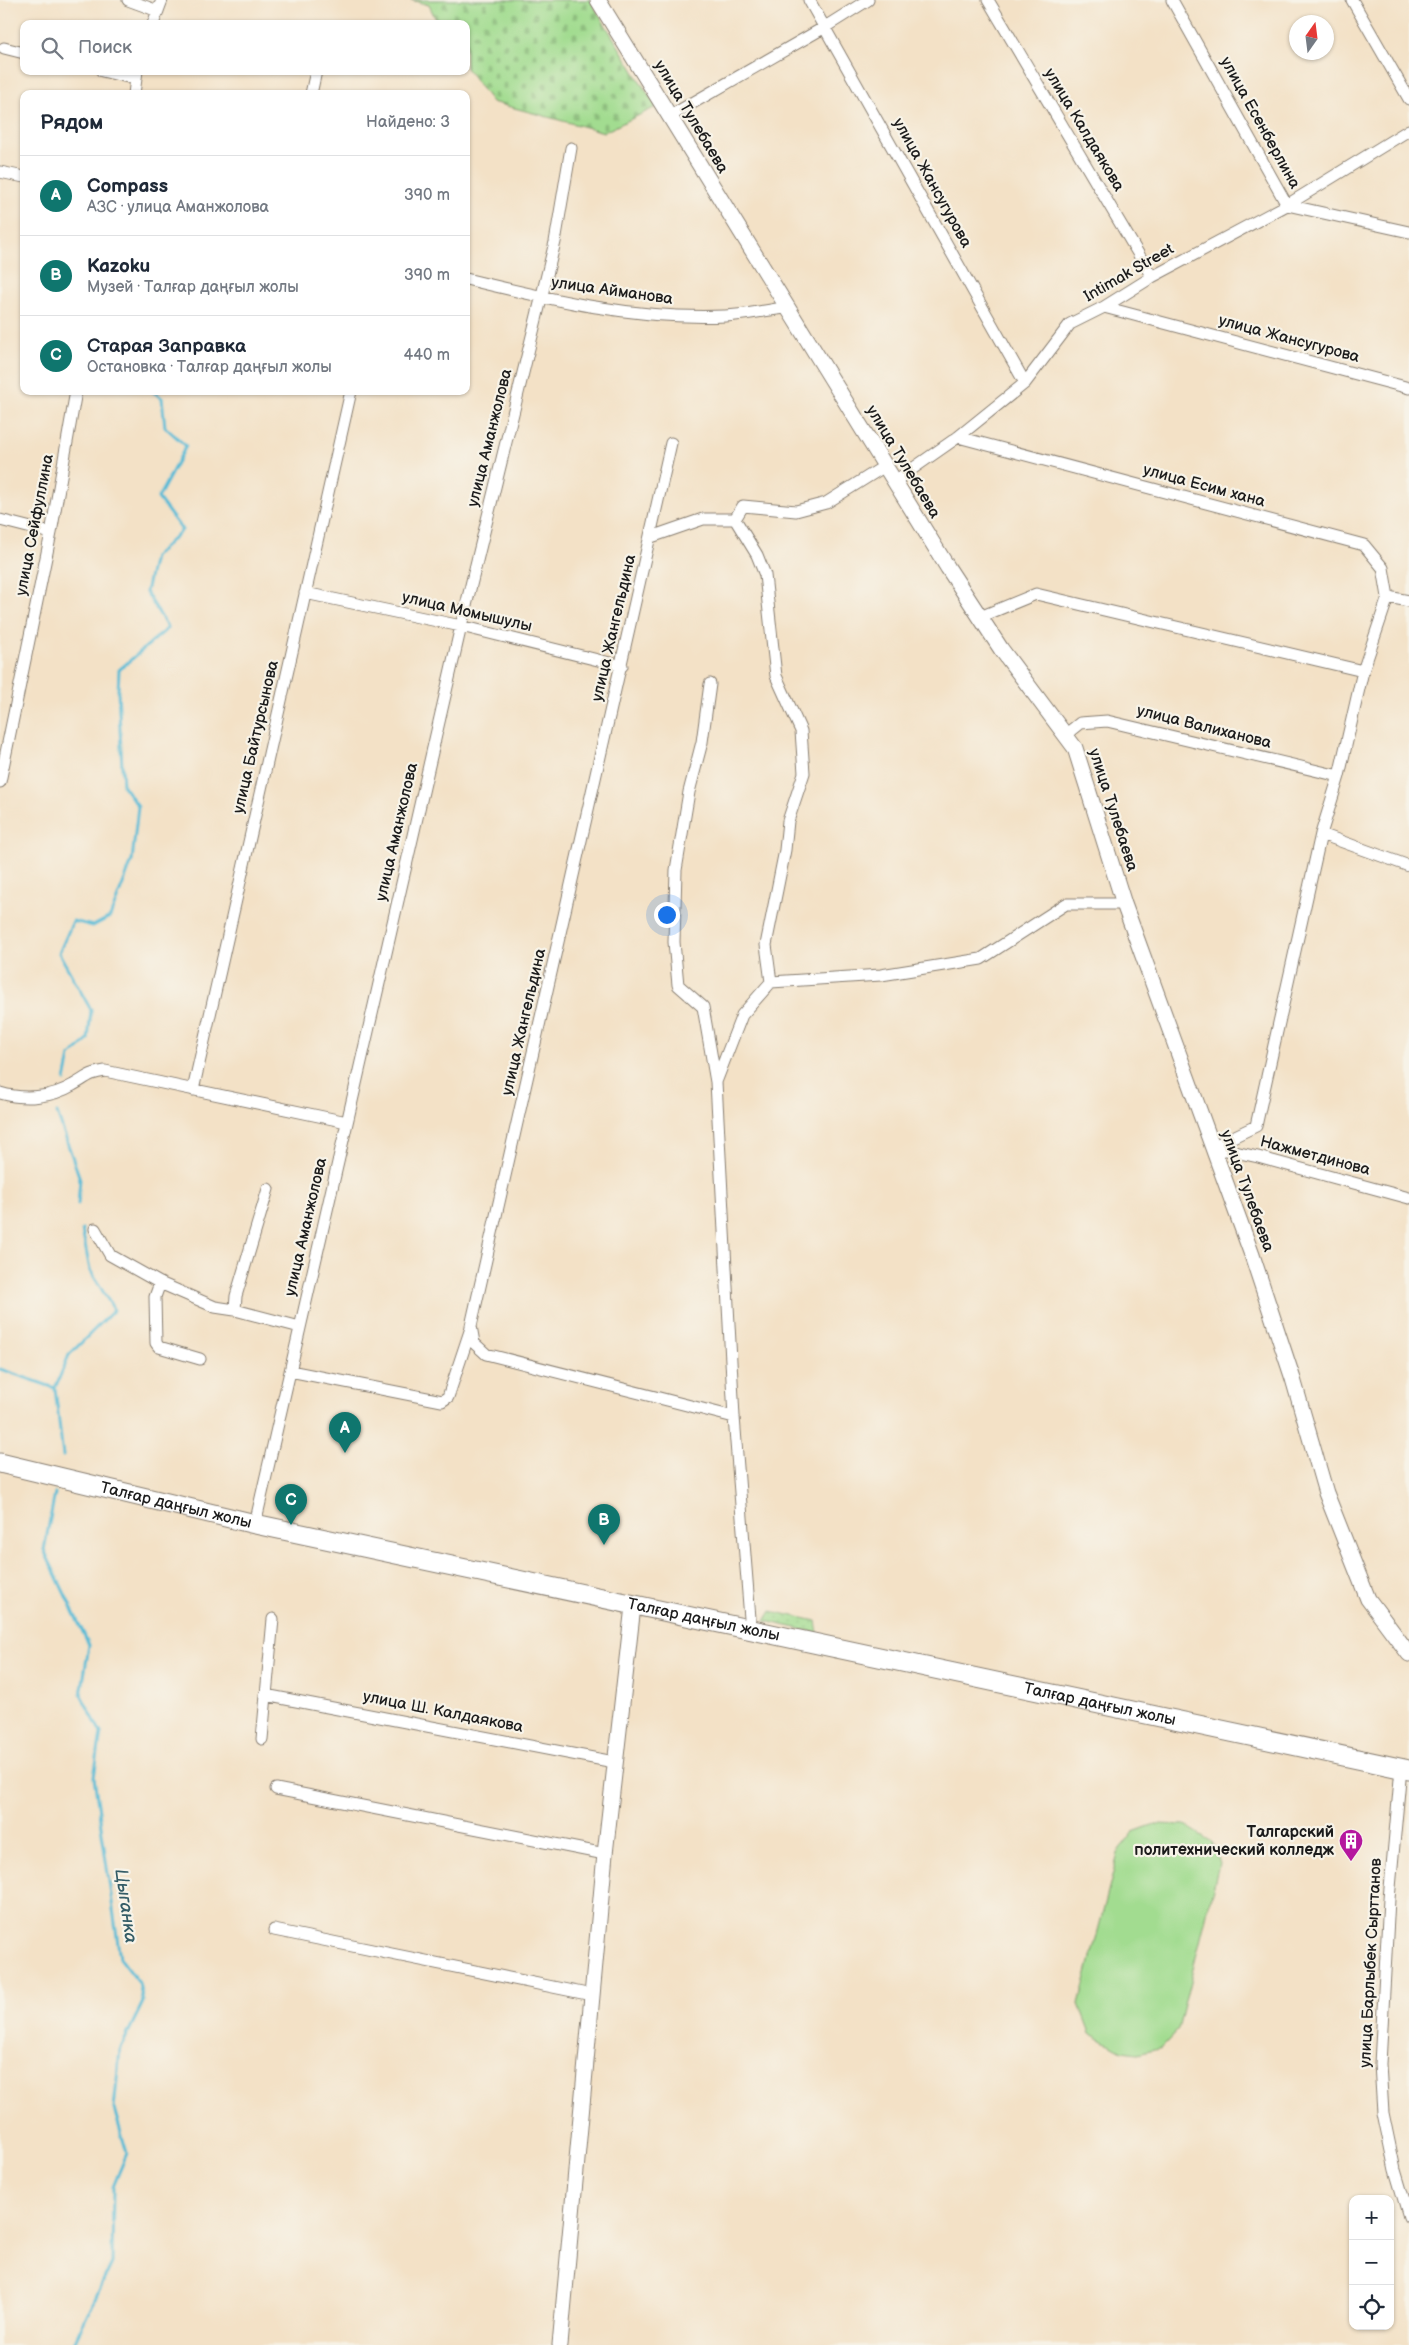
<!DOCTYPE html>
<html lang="ru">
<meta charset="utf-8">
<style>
:root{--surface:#fff;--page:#f2f2f3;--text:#1f2937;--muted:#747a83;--line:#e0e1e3;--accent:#0f766e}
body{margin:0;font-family:"Balsamiq Sans",sans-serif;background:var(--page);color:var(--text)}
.controls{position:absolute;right:15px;bottom:15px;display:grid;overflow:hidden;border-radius:10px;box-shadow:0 1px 4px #0004}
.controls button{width:45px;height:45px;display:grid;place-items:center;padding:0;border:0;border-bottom:1px solid var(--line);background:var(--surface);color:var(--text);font:25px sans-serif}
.compass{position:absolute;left:1289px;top:15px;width:45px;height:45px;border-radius:50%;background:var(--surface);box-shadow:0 1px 4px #0004;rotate:14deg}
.you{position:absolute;left:666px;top:914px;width:18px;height:18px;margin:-12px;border:4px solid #fff;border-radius:50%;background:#1a73e8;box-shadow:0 0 0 8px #1a73e833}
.badge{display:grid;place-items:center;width:32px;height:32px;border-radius:50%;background:var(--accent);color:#fff;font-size:16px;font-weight:700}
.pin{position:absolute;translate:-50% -41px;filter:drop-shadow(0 1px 2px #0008)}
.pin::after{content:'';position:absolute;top:26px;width:18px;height:15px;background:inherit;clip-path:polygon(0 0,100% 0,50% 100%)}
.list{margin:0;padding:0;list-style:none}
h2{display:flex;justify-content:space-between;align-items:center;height:65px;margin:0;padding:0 20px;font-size:21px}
h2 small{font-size:16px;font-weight:400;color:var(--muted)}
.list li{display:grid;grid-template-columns:32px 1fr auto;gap:15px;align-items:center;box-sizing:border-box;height:80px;padding:0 20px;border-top:1px solid var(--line)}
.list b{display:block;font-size:19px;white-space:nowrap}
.list p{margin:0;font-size:16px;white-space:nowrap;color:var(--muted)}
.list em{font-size:16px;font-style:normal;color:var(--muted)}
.icon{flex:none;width:28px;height:28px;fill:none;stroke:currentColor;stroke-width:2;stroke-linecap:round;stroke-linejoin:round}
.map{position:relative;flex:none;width:1409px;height:2345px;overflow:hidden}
.search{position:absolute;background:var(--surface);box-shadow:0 1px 4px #0004;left:20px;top:20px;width:450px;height:55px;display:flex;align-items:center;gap:12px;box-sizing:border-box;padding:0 18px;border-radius:10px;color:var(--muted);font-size:19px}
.panel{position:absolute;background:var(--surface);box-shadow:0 1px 4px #0004;left:20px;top:90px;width:450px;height:305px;border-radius:10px}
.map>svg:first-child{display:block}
.grass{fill:url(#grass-dots);stroke:#5f7c56}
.cemetery{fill:url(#cemetery-stones);stroke:#5f7c56}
.garden{fill:#a2dc90;stroke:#5f7c56}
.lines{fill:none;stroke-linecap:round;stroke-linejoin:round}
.stream{stroke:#58bbd6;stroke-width:3}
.minor-casing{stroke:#887e71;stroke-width:13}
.tertiary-casing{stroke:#887e71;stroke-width:17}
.primary-casing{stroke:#887e71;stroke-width:21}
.minor{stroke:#fff;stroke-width:11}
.tertiary{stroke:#fff;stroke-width:15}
.primary{stroke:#fff;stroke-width:19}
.labels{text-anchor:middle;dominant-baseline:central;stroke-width:4.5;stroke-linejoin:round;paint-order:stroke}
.street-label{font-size:16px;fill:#1c1c1c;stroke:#f7f3e8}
.poi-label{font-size:16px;font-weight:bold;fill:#1c1c1c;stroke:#f7f3e8;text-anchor:end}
.water-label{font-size:18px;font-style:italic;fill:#345c66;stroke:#f7f3e8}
</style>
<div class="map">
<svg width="1409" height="2345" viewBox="0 0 1409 2345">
<defs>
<pattern id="grass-dots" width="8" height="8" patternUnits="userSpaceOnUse" patternTransform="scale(1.25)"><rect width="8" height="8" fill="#a2dc90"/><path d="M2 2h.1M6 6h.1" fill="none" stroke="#8bbc7c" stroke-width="1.8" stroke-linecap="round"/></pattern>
<pattern id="cemetery-stones" width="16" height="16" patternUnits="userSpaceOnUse" patternTransform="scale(1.25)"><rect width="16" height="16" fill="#a2dc90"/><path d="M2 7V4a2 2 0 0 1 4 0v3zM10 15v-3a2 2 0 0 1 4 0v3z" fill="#8bbc7c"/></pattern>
</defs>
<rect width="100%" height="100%" fill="#f7f3e8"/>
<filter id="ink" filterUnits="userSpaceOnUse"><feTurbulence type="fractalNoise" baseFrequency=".02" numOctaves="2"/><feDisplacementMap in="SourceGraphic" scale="10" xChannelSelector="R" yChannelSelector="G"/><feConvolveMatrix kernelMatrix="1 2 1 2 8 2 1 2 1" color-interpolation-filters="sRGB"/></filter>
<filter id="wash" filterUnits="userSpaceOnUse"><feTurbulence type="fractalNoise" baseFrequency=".0096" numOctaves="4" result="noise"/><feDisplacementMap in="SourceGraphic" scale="20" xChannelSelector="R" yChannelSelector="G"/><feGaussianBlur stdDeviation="1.12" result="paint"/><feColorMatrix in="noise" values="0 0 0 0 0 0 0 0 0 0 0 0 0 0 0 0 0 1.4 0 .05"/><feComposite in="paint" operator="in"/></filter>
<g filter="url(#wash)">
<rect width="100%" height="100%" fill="#f3e1c6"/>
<!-- grass -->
<path class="grass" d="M771 1611 816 1621 818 1633 765 1621Z"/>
<!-- cemetery -->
<path class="cemetery" d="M411 0H590L656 107 604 132 492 102 466 68V24H438L429 5Z"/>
<!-- garden -->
<path class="garden" d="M1155 1824 1185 1825 1212 1842 1219 1864 1178 2030 1162 2047 1138 2053 1122 2051 1090 2033 1079 2004 1119 1850 1133 1832Z"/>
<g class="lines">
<!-- stream -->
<path class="stream" d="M65 1081 70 1056 88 1040 91 1010 59 953 73 921 93 926 110 917 132 861 138 806 123 786 118 691 119 670 168 628 146 592 154 557 182 530 158 498 186 446 165 427 162 398 152 391
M57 1113 80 1179 78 1204
M0 1369 55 1388 63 1456
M55 1388 69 1355 114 1310 90 1270 82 1230
M55 1493 44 1550 89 1645 81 1695 101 1733 94 1777 120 1958 139 1983 143 2002 120 2050 114 2109 127 2153 113 2187 112 2263 73 2345"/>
</g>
</g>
<g filter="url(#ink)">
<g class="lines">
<defs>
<path id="minor" d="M128 0 158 11
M809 0 1025 383
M988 0 1152 277
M1172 0 1287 205 1409 232
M1352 0 1409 99
M153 24 162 0
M4 48 24 53
M102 71 136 79
M134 94 137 71
M311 94 316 71
M670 116 825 27 868 0
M0 172 24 177
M466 279C552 300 637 320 725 316 745 315 766 310 786 308
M1104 307 1409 388
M958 437 1364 545 1383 568 1388 597 1409 601
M671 443 471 1326 474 1343 486 1354 734 1417
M885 466 826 503 796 511 743 506 735 519 757 555 765 575 776 676 801 731 804 773 788 821 785 850 766 945 771 982 881 975 981 959 1066 904H1124
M895 481 958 437 1025 383 1070 324 1104 307 1152 277 1287 205 1409 130
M0 520 51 533
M651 537 703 519H735
M305 593 461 626 622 666
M980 617 1036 594 1363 671
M710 684 702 742 689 792 676 870 674 942 678 985 703 1007 716 1082 734 1417 751 1631
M1065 735 1080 723 1107 721 1339 776
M0 782 51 533 76 391
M1321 834 1409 866
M716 1082 742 1015 771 982
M193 1090 351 391
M0 1093C24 1100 51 1098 73 1085 86 1078 89 1073 105 1071L347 1122
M1212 1147 1256 1126 1321 834 1339 776 1363 671 1388 597
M1212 1147 1258 1157 1409 1198
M268 1189 236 1296 235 1310 300 1327
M95 1229 110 1255 160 1283
M200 1359 159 1347 156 1343 155 1297 160 1283 215 1307 235 1310
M290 1371 442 1401 448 1397 471 1328
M255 1524 461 626 555 242 571 148
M265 1695 614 1762
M262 1739 273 1619
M1401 1768 1389 1899 1380 2064 1383 2113 1395 2170 1409 2217
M276 1789 605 1854
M274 1930 592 1995"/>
<path id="tertiary" d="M598 0 948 568 1001 649 1075 748 1124 904 1252 1255 1293 1379 1326 1493 1368 1599 1409 1654
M560 2345 605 1854 633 1606"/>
<g id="primary">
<path id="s1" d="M0 1463 255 1524 1409 1770"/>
</g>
</defs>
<!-- minor casing -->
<use href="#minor" class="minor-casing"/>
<!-- tertiary casing -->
<use href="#tertiary" class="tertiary-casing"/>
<!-- primary casing -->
<use href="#primary" class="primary-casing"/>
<!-- minor -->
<use href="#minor" class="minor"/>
<!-- tertiary -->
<use href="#tertiary" class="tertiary"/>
<!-- primary -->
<use href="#primary" class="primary"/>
</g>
</g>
<!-- icons -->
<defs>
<symbol id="building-pin" viewBox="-11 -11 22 30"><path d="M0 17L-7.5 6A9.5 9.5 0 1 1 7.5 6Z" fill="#b5179e" stroke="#f7f3e8"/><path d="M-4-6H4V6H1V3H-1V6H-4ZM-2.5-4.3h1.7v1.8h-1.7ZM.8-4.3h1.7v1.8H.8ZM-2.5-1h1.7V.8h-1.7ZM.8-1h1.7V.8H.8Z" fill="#fff"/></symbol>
</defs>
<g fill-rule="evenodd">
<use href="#building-pin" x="1337" y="1827" width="28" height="38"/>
</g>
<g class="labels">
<!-- street labels -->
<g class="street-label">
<text transform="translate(691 117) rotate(59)">улица Тулебаева</text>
<text transform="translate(1260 123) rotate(61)">улица Есенберлина</text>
<text transform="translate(1084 130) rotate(59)">улица Калдаякова</text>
<text transform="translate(932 183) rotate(61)">улица Жансугурова</text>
<text transform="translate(1129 273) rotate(-30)">Intimak Street</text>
<text transform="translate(612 291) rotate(8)">улица Айманова</text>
<text transform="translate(1289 339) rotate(15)">улица Жансугурова</text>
<text transform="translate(490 438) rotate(-76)">улица Аманжолова</text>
<text transform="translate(903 462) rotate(59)">улица Тулебаева</text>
<text transform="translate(1204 486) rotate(15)">улица Есим хана</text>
<text transform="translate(35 525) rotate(-79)">улица Сейфуллина</text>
<text transform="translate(467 612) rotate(13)">улица Момышулы</text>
<text transform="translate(614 628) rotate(-77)">улица Жангельдина</text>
<text transform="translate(1204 727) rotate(14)">улица Валиханова</text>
<text transform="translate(256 737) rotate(-77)">улица Байтурсынова</text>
<text transform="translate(1113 810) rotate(72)">улица Тулебаева</text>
<text transform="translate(397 832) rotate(-77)">улица Аманжолова</text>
<text transform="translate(524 1022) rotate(-77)">улица Жангельдина</text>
<text transform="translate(1315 1156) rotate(15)">Нажметдинова</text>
<text transform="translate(1247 1191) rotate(70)">улица Тулебаева</text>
<text transform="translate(306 1227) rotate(-77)">улица Аманжолова</text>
<text stroke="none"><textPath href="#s1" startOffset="181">Талғар даңғыл жолы</textPath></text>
<text stroke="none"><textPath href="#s1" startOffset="721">Талғар даңғыл жолы</textPath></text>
<text stroke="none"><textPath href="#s1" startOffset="1126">Талғар даңғыл жолы</textPath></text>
<text transform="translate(443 1712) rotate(11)">улица Ш. Калдаякова</text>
<text transform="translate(1371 1963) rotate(-87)">улица Барлыбек Сырттанов</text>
</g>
<!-- poi labels -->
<g class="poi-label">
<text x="1334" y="1832">Талгарский<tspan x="1334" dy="18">политехнический колледж</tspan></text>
</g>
<!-- water labels -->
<g class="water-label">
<text transform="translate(126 1906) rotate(82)">Цыганка</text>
</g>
</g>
</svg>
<div class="controls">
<button>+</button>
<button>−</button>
<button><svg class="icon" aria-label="locate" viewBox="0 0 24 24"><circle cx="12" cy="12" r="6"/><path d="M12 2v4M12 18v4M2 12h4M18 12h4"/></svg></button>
</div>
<svg class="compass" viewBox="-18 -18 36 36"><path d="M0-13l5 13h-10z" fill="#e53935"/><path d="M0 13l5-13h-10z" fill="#747a83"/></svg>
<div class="you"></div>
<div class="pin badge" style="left:345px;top:1453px">A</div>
<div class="pin badge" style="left:604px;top:1545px">B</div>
<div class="pin badge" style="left:291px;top:1525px">C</div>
<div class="search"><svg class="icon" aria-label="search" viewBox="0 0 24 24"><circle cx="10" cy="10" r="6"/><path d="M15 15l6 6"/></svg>Поиск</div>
<section class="panel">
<h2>Рядом<small>Найдено: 3</small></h2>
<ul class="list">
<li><span class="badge">A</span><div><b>Compass</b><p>АЗС · улица Аманжолова</p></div><em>390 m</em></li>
<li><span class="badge">B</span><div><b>Kazoku</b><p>Музей · Талғар даңғыл жолы</p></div><em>390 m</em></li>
<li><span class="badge">C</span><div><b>Старая Заправка</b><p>Остановка · Талғар даңғыл жолы</p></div><em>440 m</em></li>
</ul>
</section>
</div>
